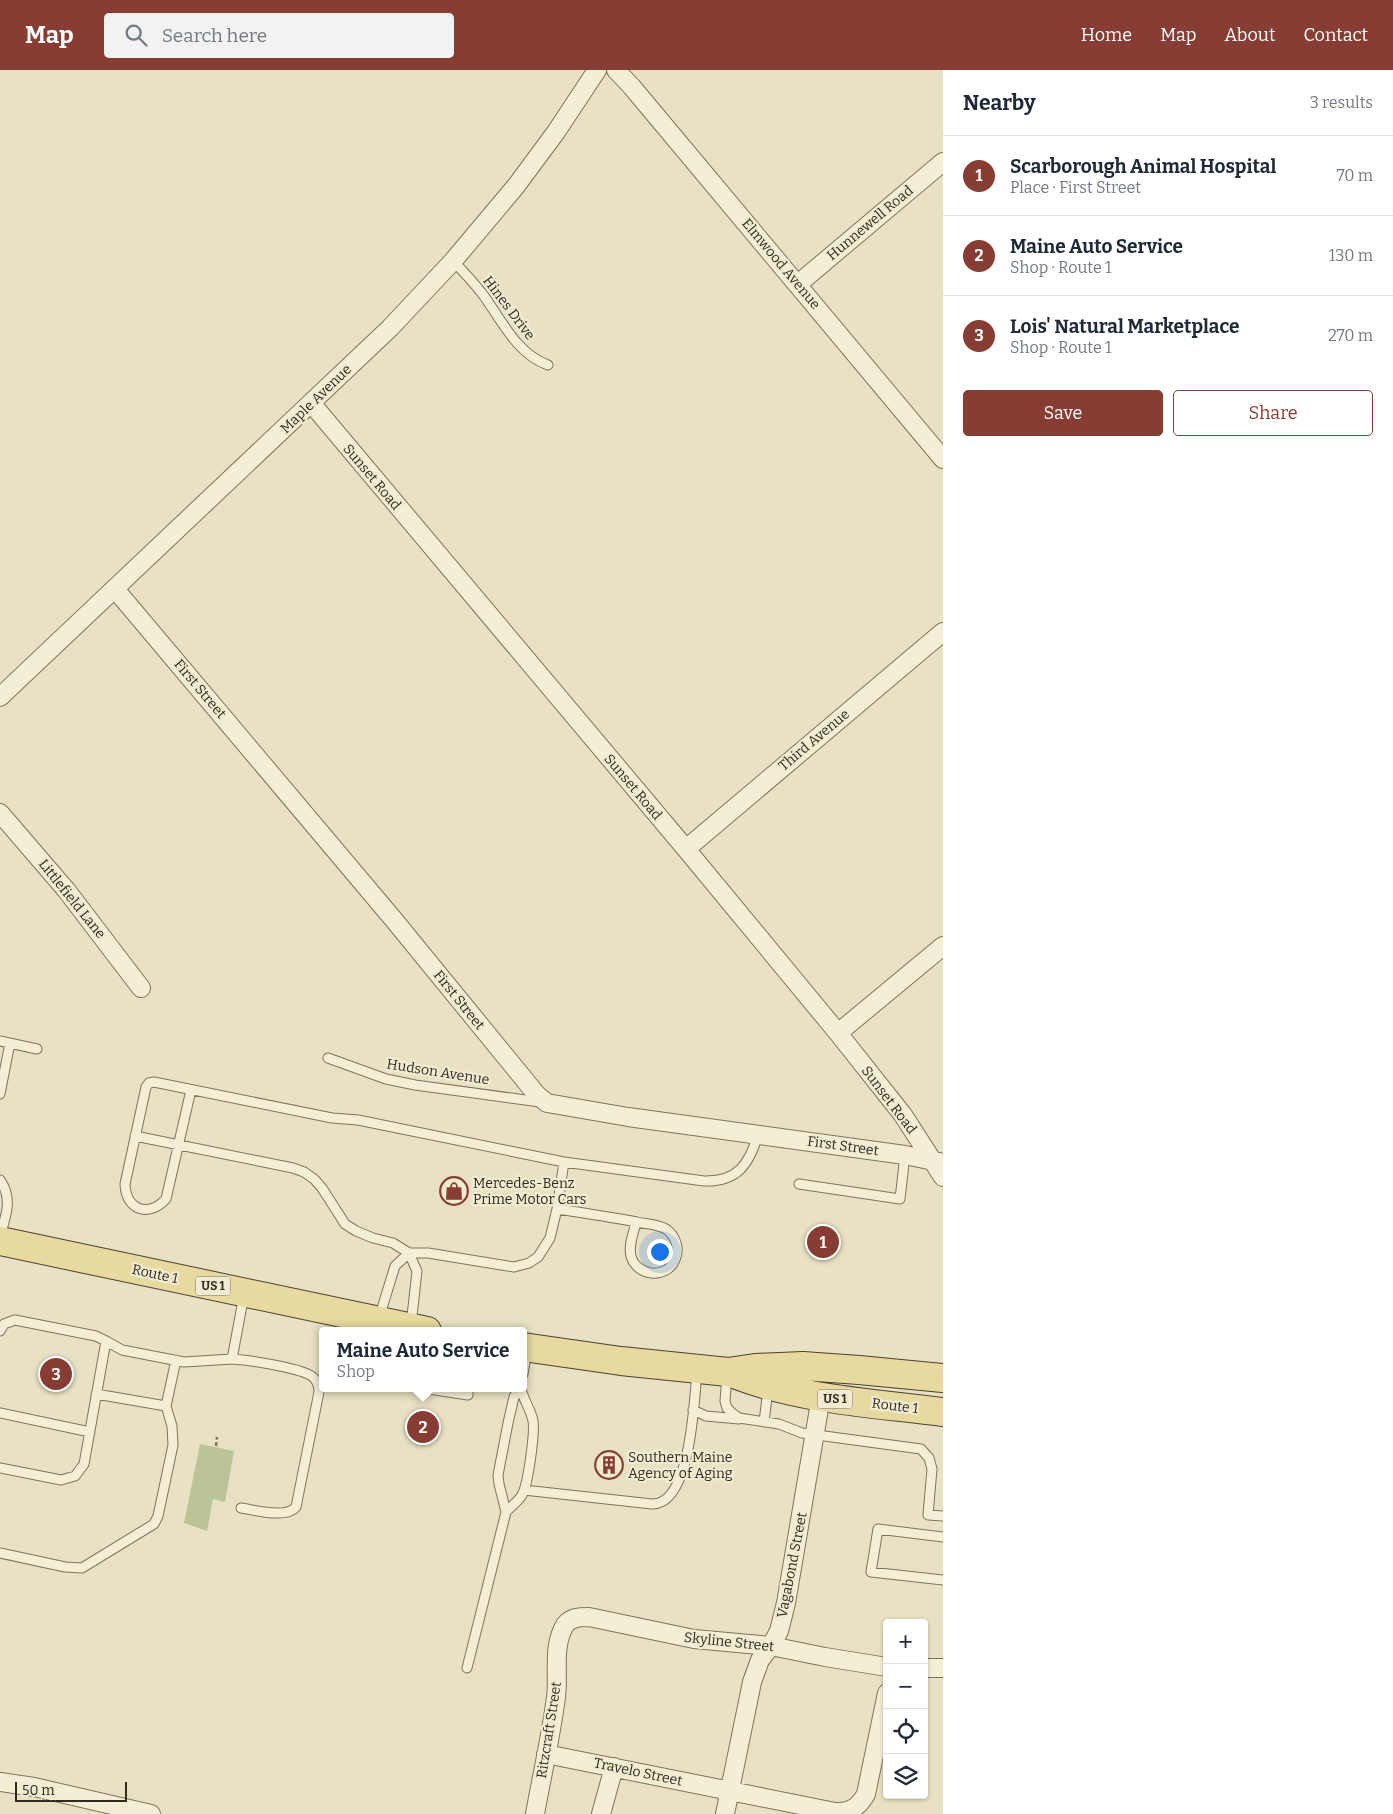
<!DOCTYPE html>
<meta charset="utf-8">
<style>
:root{--surface:#fff;--page:#f2f2f3;--text:#1f2937;--muted:#747a83;--line:#e0e1e3;--accent:#873d33}
body{margin:0;font-family:Bitter,serif;background:var(--page);color:var(--text)}
.controls{position:absolute;right:15px;bottom:15px;display:grid;overflow:hidden;border-radius:5px;box-shadow:0 1px 4px #0004}
.controls button{width:45px;height:45px;display:grid;place-items:center;padding:0;border:0;border-bottom:1px solid var(--line);background:var(--surface);color:var(--text);font:25px sans-serif}
.scale{position:absolute;left:15px;bottom:12px;width:112px;box-sizing:border-box;padding-left:5px;border:2px solid #322a1e;border-top:0;font-size:14px;line-height:18px;white-space:nowrap;color:#322a1e;-webkit-text-stroke:4px #f0ebd1;paint-order:stroke}
.you{position:absolute;left:659px;top:1181px;width:18px;height:18px;margin:-12px;border:4px solid #fff;border-radius:50%;background:#1a73e8;box-shadow:0 0 0 8px #1a73e833}
.badge{display:grid;place-items:center;width:32px;height:32px;border-radius:50%;background:var(--accent);color:#fff;font-size:16px;font-weight:700}
.pin{position:absolute;translate:-50% -50%;border:2px solid #fff;box-shadow:0 1px 5px #0006}
.popup{position:absolute;left:319px;top:1257px;width:208px;height:65px;box-sizing:border-box;display:grid;place-content:center;border-radius:5px;background:var(--surface);filter:drop-shadow(0 1px 4px #0005);font-size:16px;white-space:nowrap;color:var(--muted)}
.popup b{font-size:19px;color:var(--text)}
.popup::after{content:'';position:absolute;left:50%;top:100%;margin-left:-10px;border:10px solid transparent;border-top-color:var(--surface)}
.list{margin:0;padding:0;list-style:none}
h2{display:flex;justify-content:space-between;align-items:center;height:65px;margin:0;padding:0 20px;font-size:21px}
h2 small{font-size:16px;font-weight:400;color:var(--muted)}
.list li{display:grid;grid-template-columns:32px 1fr auto;gap:15px;align-items:center;box-sizing:border-box;height:80px;padding:0 20px;border-top:1px solid var(--line)}
.list b{display:block;font-size:19px;white-space:nowrap}
.list p{margin:0;font-size:16px;white-space:nowrap;color:var(--muted)}
.list em{font-size:16px;font-style:normal;color:var(--muted)}
.actions{display:flex;gap:10px;padding:15px 20px}
.actions a{flex:1;padding:11px 0;border:1px solid var(--accent);border-radius:5px;text-align:center;font-size:18px;color:var(--accent)}
.actions .main{background:var(--accent);color:#fff}
.icon{flex:none;width:28px;height:28px;fill:none;stroke:currentColor;stroke-width:2;stroke-linecap:round;stroke-linejoin:round}
.map{position:relative;flex:none;width:943px;height:1744px;overflow:hidden}
header{display:flex;align-items:center;gap:30px;box-sizing:border-box;height:70px;padding:0 25px;background:var(--accent);color:#fff}
header strong{font-size:24px}
nav{display:flex;gap:28px;margin-inline-start:auto;font-size:18px}
.search{width:350px;height:45px;background:var(--page);display:flex;align-items:center;gap:12px;box-sizing:border-box;padding:0 18px;border-radius:5px;color:var(--muted);font-size:19px}
main{display:flex}
aside{flex:1;background:var(--surface)}
.map>svg:first-child{display:block}
.green{fill:#bac498}
.lines{fill:none;stroke-linecap:round;stroke-linejoin:round}
.lane-casing{stroke:#80735c;stroke-width:11}
.street-casing{stroke:#80735c;stroke-width:20}
.primary-casing{stroke:#4e4130;stroke-width:30}
.path{stroke:#80735c;stroke-width:2.5;stroke-dasharray:4 2.5;stroke-linecap:butt}
.lane{stroke:#f4eed5;stroke-width:9}
.street{stroke:#f4eed5;stroke-width:18}
.primary{stroke:#e7d99f;stroke-width:28}
.labels{text-anchor:middle;dominant-baseline:central;stroke-width:4.5;stroke-linejoin:round;paint-order:stroke}
.shield{fill:#f0ebd1;stroke:#6b6454;stroke-width:1}
.shield-label{font-size:12px;font-weight:bold;fill:#322a1e}
.street-label{font-size:14px;fill:#322a1e;stroke:#f0ebd1}
.poi-label{font-size:14px;fill:#322a1e;stroke:#f0ebd1;text-anchor:start}
</style>
<header>
<strong>Map</strong>
<div class="search"><svg class="icon" aria-label="search" viewBox="0 0 24 24"><circle cx="10" cy="10" r="6"/><path d="M15 15l6 6"/></svg>Search here</div>
<nav><a>Home</a><a>Map</a><a>About</a><a>Contact</a></nav>
</header>
<main>
<div class="map">
<svg width="943" height="1744" viewBox="0 0 943 1744">
<rect width="100%" height="100%" fill="#e8e1c3"/>
<!-- green -->
<path class="green" d="M200 1374 234 1381 225 1432 213 1429 207 1461 184 1453Z"/>
<g class="lines">
<defs>
<path id="lane" d="M453 191C464 202 474 213 484 226 502 251 517 284 548 295
M0 971 37 979
M328 988 386 1009 415 1015 540 1032
M191 1020 166 1129C148 1148 126 1140 125 1114L146 1017 149 1013 154 1012 332 1048 358 1050 564 1092 704 1111C738 1112 749 1094 758 1065
M0 1024 10 973
M135 1066 293 1098 304 1102 314 1109 322 1118 345 1154 356 1161 373 1168 393 1173 409 1183H428L514 1197 529 1193 538 1187 550 1168 557 1139 564 1092
M0 1110C13 1128 6 1146 0 1166
M799 1114 900 1129 905 1085
M557 1139C584 1143 610 1147 637 1152 646 1154 658 1154 666 1159 676 1166 680 1179 675 1190 666 1210 636 1206 631 1186 628 1175 634 1162 636 1152
M379 1248 395 1196 409 1183 417 1201 411 1255
M0 1261 4 1254 15 1250 96 1266 106 1271
M232 1289C247 1290 305 1298 314 1308 318 1312 319 1317 319 1322L296 1437C286 1449 255 1440 241 1438
M523 1304 527 1280
M727 1306 725 1331 727 1338 732 1343 739 1348 779 1354 802 1363 921 1379 929 1388 932 1399 928 1445 943 1446
M422 1318 468 1325V1318
M96 1324 166 1336
M693 1340 706 1346 739 1349
M0 1343 90 1362
M764 1352 768 1319
M0 1398 61 1410 75 1406 84 1394 106 1271 122 1280 184 1292 232 1289 244 1225
M524 1420 652 1434C691 1435 694 1331 697 1302
M506 1442C511 1436 518 1432 522 1425 528 1415 535 1363 533 1351 531 1339 523 1330 521 1318
M943 1467 878 1459 871 1502 943 1510
M0 1483 65 1497 82 1498 154 1454 158 1446 173 1375 172 1356 166 1336 176 1290
M467 1598 506 1442 499 1414 498 1405 508 1353 514 1327 519 1318"/>
<path id="street" d="M616 0 632 17 943 389
M798 214 943 92
M312 334 686 779 838 963 903 1045 943 1107
M115 519 394 850 537 1025 547 1033 628 1047 905 1085 943 1093
M0 627 390 258 453 191 516 116 556 62 597 0
M0 743 67 821 141 918
M686 779 943 562
M838 963 943 876
M924 1598H943
M546 1684 835 1742C850 1743 859 1737 866 1724L887 1623
M0 1712 34 1717 151 1744
M535 1744C542 1705 551 1666 556 1627 559 1604 552 1576 565 1555 571 1547 580 1547 589 1547L694 1569 771 1576 825 1587 887 1597
M601 1744 614 1697
M725 1744 752 1612 760 1590 771 1576 779 1561 786 1533 821 1327"/>
<path id="primary" d="M0 1171 427 1261
M523 1277 621 1291 728 1302 755 1298 803 1296 859 1300 943 1308
M734 1304C801 1330 873 1333 943 1342"/>
</defs>
<!-- lane casing -->
<use href="#lane" class="lane-casing"/>
<!-- street casing -->
<use href="#street" class="street-casing"/>
<!-- primary casing -->
<use href="#primary" class="primary-casing"/>
<!-- path -->
<path class="path" d="M216 1376 217 1367"/>
<!-- lane -->
<use href="#lane" class="lane"/>
<!-- street -->
<use href="#street" class="street"/>
<!-- primary -->
<use href="#primary" class="primary"/>
</g>
<!-- icons -->
<defs>
<symbol id="shop-ring" viewBox="-11 -11 22 22"><circle r="9.5" fill="#f0ebd1" stroke="#873d33" stroke-width="1.5"/><path d="M-5-2.5h2.3a2.7 3.5 0 0 1 5.4 0H5L5.5 6h-11ZM-1.5-2.5h3a1.5 2.3 0 0 0-3 0Z" fill="#873d33"/></symbol>
<symbol id="building-ring" viewBox="-11 -11 22 22"><circle r="9.5" fill="#f0ebd1" stroke="#873d33" stroke-width="1.5"/><path d="M-4-6H4V6H1V3H-1V6H-4ZM-2.5-4.3h1.7v1.8h-1.7ZM.8-4.3h1.7v1.8H.8ZM-2.5-1h1.7V.8h-1.7ZM.8-1h1.7V.8H.8Z" fill="#873d33"/></symbol>
</defs>
<g fill-rule="evenodd">
<use href="#shop-ring" x="438" y="1105" width="32" height="32"/>
<use href="#building-ring" x="593" y="1379" width="32" height="32"/>
</g>
<g class="labels">
<!-- shield labels -->
<g class="shield">
<rect x="195.5" y="1206.5" width="35" height="19" rx="4"/>
<rect x="817.5" y="1319.5" width="35" height="19" rx="4"/>
</g>
<g class="shield-label">
<text x="213" y="1216">US 1</text>
<text x="835" y="1329">US 1</text>
</g>
<!-- street labels -->
<g class="street-label">
<text transform="translate(870 153) rotate(-40)">Hunnewell Road</text>
<text transform="translate(781 194) rotate(50)">Elmwood Avenue</text>
<text transform="translate(509 238) rotate(53)">Hines Drive</text>
<text transform="translate(316 329) rotate(-44)">Maple Avenue</text>
<text transform="translate(372 407) rotate(50)">Sunset Road</text>
<text transform="translate(200 619) rotate(50)">First Street</text>
<text transform="translate(814 670) rotate(-40)">Third Avenue</text>
<text transform="translate(633 717) rotate(50)">Sunset Road</text>
<text transform="translate(72 829) rotate(51)">Littlefield Lane</text>
<text transform="translate(459 930) rotate(51)">First Street</text>
<text transform="translate(438 1002) rotate(9)">Hudson Avenue</text>
<text transform="translate(889 1030) rotate(53)">Sunset Road</text>
<text transform="translate(843 1076) rotate(8)">First Street</text>
<text transform="translate(155 1204) rotate(12)">Route 1</text>
<text transform="translate(895 1336) rotate(7)">Route 1</text>
<text transform="translate(792 1495) rotate(-79)">Vagabond Street</text>
<text transform="translate(729 1572) rotate(6)">Skyline Street</text>
<text transform="translate(549 1660) rotate(-81)">Ritzcraft Street</text>
<text transform="translate(638 1702) rotate(12)">Travelo Street</text>
</g>
<!-- poi labels -->
<g class="poi-label">
<text x="473" y="1113">Mercedes-Benz<tspan x="473" dy="16">Prime Motor Cars</tspan></text>
<text x="628" y="1387">Southern Maine<tspan x="628" dy="16">Agency of Aging</tspan></text>
</g>
</g>
</svg>
<div class="controls">
<button>+</button>
<button>−</button>
<button><svg class="icon" aria-label="locate" viewBox="0 0 24 24"><circle cx="12" cy="12" r="6"/><path d="M12 2v4M12 18v4M2 12h4M18 12h4"/></svg></button>
<button><svg class="icon" aria-label="layers" viewBox="0 0 24 24"><path d="M12 4l9 5-9 5-9-5zM3 14l9 5 9-5"/></svg></button>
</div>
<div class="scale">50 m</div>
<div class="you"></div>
<div class="pin badge" style="left:823px;top:1172px">1</div>
<div class="pin badge" style="left:423px;top:1357px">2</div>
<div class="popup"><b>Maine Auto Service</b>Shop</div>
<div class="pin badge" style="left:56px;top:1304px">3</div>
</div>
<aside>
<h2>Nearby<small>3 results</small></h2>
<ul class="list">
<li><span class="badge">1</span><div><b>Scarborough Animal Hospital</b><p>Place · First Street</p></div><em>70 m</em></li>
<li><span class="badge">2</span><div><b>Maine Auto Service</b><p>Shop · Route 1</p></div><em>130 m</em></li>
<li><span class="badge">3</span><div><b>Lois' Natural Marketplace</b><p>Shop · Route 1</p></div><em>270 m</em></li>
</ul>
<div class="actions"><a class="main">Save</a><a>Share</a></div>
</aside>
</main>
